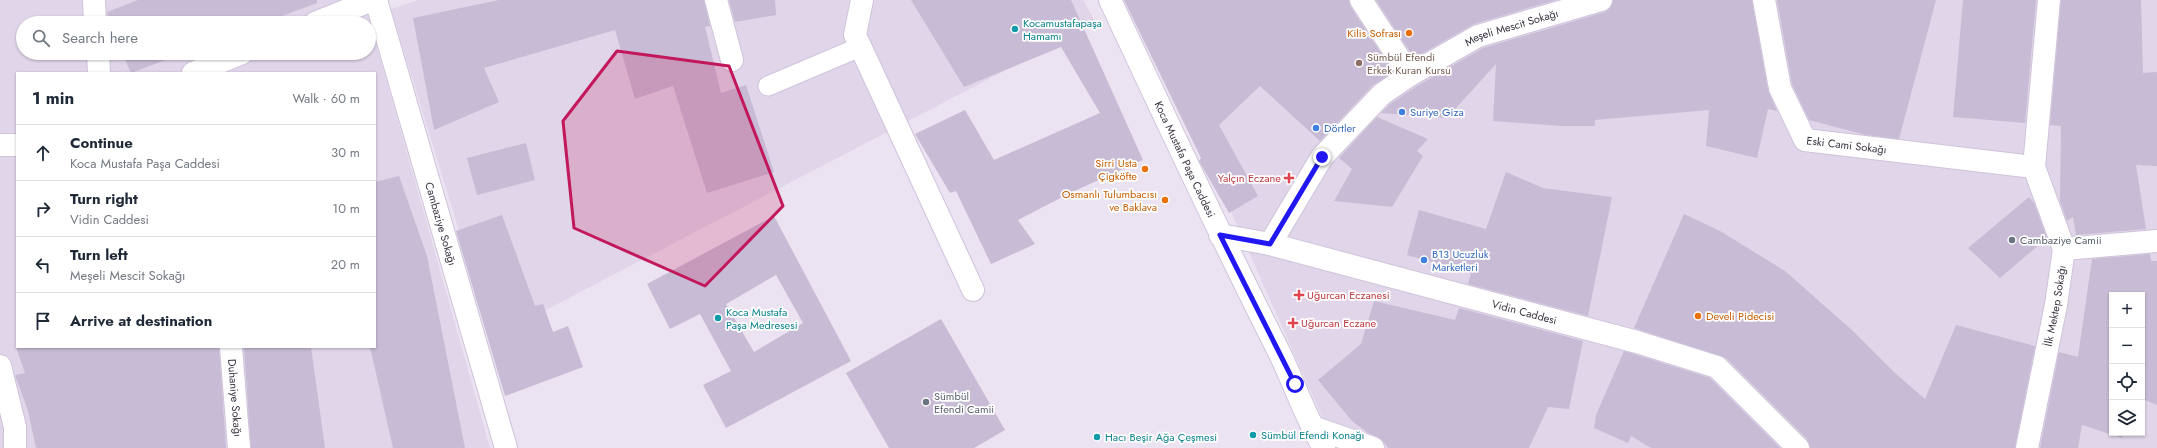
<!DOCTYPE html>
<meta charset="utf-8">
<style>
:root{--surface:#fff;--page:#f6f6f7;--text:#1f2937;--muted:#747a83;--line:#e0e1e3}
body{margin:0;font-family:Jost,sans-serif;background:var(--page);color:var(--text)}
.controls{position:absolute;right:12px;bottom:12px;display:grid;overflow:hidden;border-radius:0px;box-shadow:0 1px 3px #0004}
.controls button{width:36px;height:36px;display:grid;place-items:center;padding:0;border:0;border-bottom:1px solid var(--line);background:var(--surface);color:var(--text);font:20px sans-serif}
.stop{position:absolute;width:12px;height:12px;margin:-9px;border:3px solid #2117f3;border-radius:50%;background:#fff}
.stop.end{background:#2117f3;border-color:#fff;box-shadow:0 1px 4px #0008}
.list{margin:0;padding:0;list-style:none}
h2{display:flex;justify-content:space-between;align-items:center;height:52px;margin:0;padding:0 16px;font-size:17px}
h2 small{font-size:13px;font-weight:400;color:var(--muted)}
.list li{display:grid;grid-template-columns:26px 1fr auto;gap:12px;align-items:center;box-sizing:border-box;height:56px;padding:0 16px;border-top:1px solid var(--line)}
.list b{display:block;font-size:15px;white-space:nowrap}
.list p{margin:0;font-size:13px;white-space:nowrap;color:var(--muted)}
.list em{font-size:13px;font-style:normal;color:var(--muted)}
.icon{flex:none;width:22px;height:22px;fill:none;stroke:currentColor;stroke-width:2;stroke-linecap:round;stroke-linejoin:round}
.map{position:relative;flex:none;width:2157px;height:448px;overflow:hidden}
.search{position:absolute;background:var(--surface);box-shadow:0 1px 3px #0004;left:16px;top:16px;width:360px;height:44px;display:flex;align-items:center;gap:10px;box-sizing:border-box;padding:0 14px;border-radius:22px;color:var(--muted);font-size:15px}
.panel{position:absolute;background:var(--surface);box-shadow:0 1px 3px #0004;left:16px;top:72px;width:360px;height:276px;border-radius:0px}
.map>svg:first-child{display:block}
.residential{fill:#e0d5e9;fill-rule:evenodd}
.building{fill:#c8bbd5;fill-rule:evenodd}
.lines{fill:none;stroke-linecap:round;stroke-linejoin:round}
.service-casing{stroke:#cfc3da;stroke-width:21}
.minor-casing{stroke:#cfc3da;stroke-width:24}
.tertiary-casing{stroke:#cfc3da;stroke-width:24}
.service{stroke:#fff;stroke-width:19}
.minor{stroke:#fff;stroke-width:22}
.tertiary{stroke:#fff;stroke-width:22}
.route{stroke:#2117f3;stroke-width:5}
.marked{fill:#c2185b;fill-opacity:0.2;stroke:#c2185b;stroke-width:3;stroke-linejoin:round}
.culture-dot{fill:#0f9aa8;stroke:#fff;stroke-width:1.5}
.food-dot{fill:#e8710a;stroke:#fff;stroke-width:1.5}
.education-dot{fill:#8d6e63;stroke:#fff;stroke-width:1.5}
.shop-dot{fill:#3f7fe0;stroke:#fff;stroke-width:1.5}
.health-dot{fill:#e0444e;stroke:#fff;stroke-width:1.5}
.worship-dot{fill:#6b7280;stroke:#fff;stroke-width:1.5}
.labels{text-anchor:middle;dominant-baseline:central;stroke-width:3.5;stroke-linejoin:round;paint-order:stroke}
.culture-label{font-size:11px;fill:#0d838f;stroke:#fff;text-anchor:start}
.street-label{font-size:11px;fill:#3b3342;stroke:#fff}
.food-label{font-size:11px;fill:#c56008;stroke:#fff;text-anchor:end}
.education-label{font-size:11px;fill:#785e54;stroke:#fff;text-anchor:start}
.shop-label{font-size:11px;fill:#366cbe;stroke:#fff;text-anchor:start}
.health-label{font-size:11px;fill:#be3a42;stroke:#fff;text-anchor:start}
.worship-label{font-size:11px;fill:#5b616d;stroke:#fff;text-anchor:start}
</style>
<div class="map">
<svg width="2157" height="448" viewBox="0 0 2157 448">
<rect width="100%" height="100%" fill="#ebe3f1"/>
<!-- residential -->
<path class="residential" d="M0 0H364L490 448H0ZM23 23H369V53H23ZM17 73H375V347H17Z
M418 0H1083L1096 23 492 338 391 9Z
M1137 0H2157V448H1336ZM2112 295H2142V433H2112Z"/>
<!-- building -->
<path class="building" d="M138 0H317V3L263 23H110L107 12Z
M499 0H704L710 26 705 27 721 93 746 85 774 172 707 193 673 86 635 99 615 30 484 68 499 102 434 130 413 18Z
M729 0H775L776 15 735 22Z
M911 0H1071L1143 160 1072 192 1018 220 1035 244 991 264 956 191 950 193 915 134 965 110 994 160 1100 113 1061 47 964 87Z
M1124 0H1349L1351 7 1393 72 1373 85 1320 141 1260 86 1219 125 1258 196 1229 213 1199 161 1201 158Z
M1376 0H1556L1474 24 1414 58Z
M1613 0H1752L1768 90 1777 111 1768 109 1757 158 1706 146 1709 110 1595 120V126H1562L1493 121 1496 64 1447 118 1381 113 1390 104 1417 86 1483 48 1605 12 1610 8Z
M1777 0H1936L1899 139 1866 135 1809 120 1792 84Z
M1963 0H2036L2025 123 1953 117Z
M2061 0H2141L2143 73 2157 72V166L2136 165 2146 229 2076 235 2073 217 2067 221 2060 201 2061 126 2050 125Z
M122 53H184L131 73Z
M1377 117 1428 139 1417 151 1423 156 1392 207 1334 201 1352 169 1339 158Z
M526 143 535 180 477 195 467 158Z
M1506 172 1543 188 1612 197 1588 316 1468 284 1471 273 1407 255 1419 210 1486 229Z
M399 176 427 256 465 448H393L370 347H375V182Z
M2029 197 2034 203 2047 238 2000 278 1968 248Z
M1684 214 1720 231 1785 271 1853 331 1895 373 1925 399 1956 325 2035 346 2015 448H1810L1807 439 1726 358 1634 328Z
M502 215 535 306 543 304 553 332 568 326 583 367 505 396 456 231Z
M774 216 851 361 726 428 703 385 731 371 700 314 670 329 647 284ZM776 275 803 323 754 352 726 304Z
M2150 254 2151 261H2157V405L2142 399V295H2112V433H2123L2122 438 2082 425 2078 448H2040L2059 352 2078 357 2092 259Z
M1374 301 1455 320 1459 308 1583 341 1569 409 1548 407 1529 448H1388L1382 440 1368 433 1352 421 1318 380 1361 344Z
M941 319 1005 430 974 448H889L846 373Z
M16 347H219L226 448H36L28 411 15 375 25 373Z
M244 347H311L325 448H251Z
M1624 351 1710 378 1780 448H1651L1631 436 1628 443 1594 428 1596 415Z"/>
<g class="lines">
<defs>
<path id="service" d="M768 86 860 47"/>
<g id="minor">
<path d="M94 0 95 23"/>
<path d="M716 0 732 60"/>
<path d="M862 0 855 35 973 290"/>
<path d="M1361 0 1410 75"/>
<path id="s1" d="M1764 0 1780 88 1805 140 2034 167"/>
<path d="M315 23 372 0"/>
<path d="M98 53 99 73"/>
<path d="M193 73 242 53"/>
<path d="M0 145H17"/>
<path id="s2" d="M1220 235 1270 244 1637 342 1717 367 1798 448"/>
<path id="s3" d="M1270 244 1322 157 1382 94 1410 75 1478 36 1601 0"/>
<path d="M2064 249 2157 241"/>
<path id="s4" d="M231 347 239 448"/>
<path d="M0 366 15 427V448"/>
<path d="M1312 427 1373 448"/>
<path id="s5" d="M2027 448 2056 305 2064 249 2034 167 2049 0"/>
</g>
<g id="tertiary">
<path id="s6" d="M376 0 506 448"/>
<path id="s7" d="M1110 0C1165 117 1219 234 1278 350 1294 382 1305 417 1324 448"/>
</g>
</defs>
<!-- service casing -->
<use href="#service" class="service-casing"/>
<!-- minor casing -->
<use href="#minor" class="minor-casing"/>
<!-- tertiary casing -->
<use href="#tertiary" class="tertiary-casing"/>
<!-- service -->
<use href="#service" class="service"/>
<!-- minor -->
<use href="#minor" class="minor"/>
<!-- tertiary -->
<use href="#tertiary" class="tertiary"/>
</g>
<g class="lines">
<!-- route -->
<path class="route" d="M1295 384 1220 235 1270 244 1322 157"/>
</g>
<!-- marked area -->
<path class="marked" d="M617 51 729 66 783 206 705 286 574 228 563 121Z"/>
<!-- markers -->
<g class="culture-dot">
<circle cx="1015" cy="29" r="4"/>
<circle cx="718" cy="318" r="4"/>
<circle cx="1253" cy="435" r="4"/>
<circle cx="1097" cy="437" r="4"/>
</g>
<g class="food-dot">
<circle cx="1409" cy="33" r="4"/>
<circle cx="1145" cy="169" r="4"/>
<circle cx="1165" cy="200" r="4"/>
<circle cx="1698" cy="316" r="4"/>
</g>
<circle class="education-dot" cx="1359" cy="63" r="4"/>
<g class="shop-dot">
<circle cx="1402" cy="112" r="4"/>
<circle cx="1316" cy="128" r="4"/>
<circle cx="1424" cy="260" r="4"/>
</g>
<g class="health-dot">
<path d="M1287 172h4v4h4v4h-4v4h-4v-4h-4v-4h4z"/>
<path d="M1297 289h4v4h4v4h-4v4h-4v-4h-4v-4h4z"/>
<path d="M1291 317h4v4h4v4h-4v4h-4v-4h-4v-4h4z"/>
</g>
<g class="worship-dot">
<circle cx="2012" cy="240" r="4"/>
<circle cx="926" cy="402" r="4"/>
</g>
<g class="labels">
<!-- culture labels -->
<g class="culture-label">
<text x="1023" y="23">Kocamustafapaşa<tspan x="1023" dy="13">Hamamı</tspan></text>
<text x="726" y="312">Koca Mustafa<tspan x="726" dy="13">Paşa Medresesi</tspan></text>
<text x="1261" y="435">Sümbül Efendi Konağı</text>
<text x="1105" y="437">Hacı Beşir Ağa Çeşmesi</text>
</g>
<!-- street labels -->
<g class="street-label">
<text stroke="none"><textPath href="#s3" startOffset="335">Meşeli Mescit Sokağı</textPath></text>
<text stroke="none"><textPath href="#s1" startOffset="189">Eski Cami Sokağı</textPath></text>
<text stroke="none"><textPath href="#s7" startOffset="176">Koca Mustafa Paşa Caddesi</textPath></text>
<text stroke="none"><textPath href="#s6" startOffset="233">Cambaziye Sokağı</textPath></text>
<text stroke="none"><textPath href="#s5" startOffset="145">İlk Mektep Sokağı</textPath></text>
<text stroke="none"><textPath href="#s2" startOffset="314">Vidin Caddesi</textPath></text>
<text stroke="none"><textPath href="#s4" startOffset="51">Duhaniye Sokağı</textPath></text>
</g>
<!-- food labels -->
<g class="food-label">
<text x="1401" y="33">Kilis Sofrası</text>
<text x="1137" y="163">Sirri Usta<tspan x="1137" dy="13">Çigköfte</tspan></text>
<text x="1157" y="194">Osmanlı Tulumbacısı<tspan x="1157" dy="13">ve Baklava</tspan></text>
<text x="1706" y="316" text-anchor="start">Develi Pidecisi</text>
</g>
<!-- education labels -->
<g class="education-label">
<text x="1367" y="57">Sümbül Efendi<tspan x="1367" dy="13">Erkek Kuran Kursu</tspan></text>
</g>
<!-- shop labels -->
<g class="shop-label">
<text x="1410" y="112">Suriye Giza</text>
<text x="1324" y="128">Dörtler</text>
<text x="1432" y="254">B13 Ucuzluk<tspan x="1432" dy="13">Marketleri</tspan></text>
</g>
<!-- health labels -->
<g class="health-label">
<text x="1281" y="178" text-anchor="end">Yalçın Eczane</text>
<text x="1307" y="295">Uğurcan Eczanesi</text>
<text x="1301" y="323">Uğurcan Eczane</text>
</g>
<!-- worship labels -->
<g class="worship-label">
<text x="2020" y="240">Cambaziye Camii</text>
<text x="934" y="396">Sümbül<tspan x="934" dy="13">Efendi Camii</tspan></text>
</g>
</g>
</svg>
<div class="controls">
<button>+</button>
<button>−</button>
<button><svg class="icon" aria-label="locate" viewBox="0 0 24 24"><circle cx="12" cy="12" r="6"/><path d="M12 2v4M12 18v4M2 12h4M18 12h4"/></svg></button>
<button><svg class="icon" aria-label="layers" viewBox="0 0 24 24"><path d="M12 4l9 5-9 5-9-5zM3 14l9 5 9-5"/></svg></button>
</div>
<div class="stop" style="left:1295px;top:384px"></div>
<div class="stop end" style="left:1322px;top:157px"></div>
<div class="search"><svg class="icon" aria-label="search" viewBox="0 0 24 24"><circle cx="10" cy="10" r="6"/><path d="M15 15l6 6"/></svg>Search here</div>
<section class="panel">
<h2>1 min<small>Walk · 60 m</small></h2>
<ul class="list">
<li><svg class="icon" aria-label="ahead" viewBox="0 0 24 24"><path d="M12 20V5M6 11l6-6 6 6"/></svg><div><b>Continue</b><p>Koca Mustafa Paşa Caddesi</p></div><em>30 m</em></li>
<li><svg class="icon" aria-label="right" viewBox="0 0 24 24"><path d="M7 20v-9h11M14 6l5 5-5 5"/></svg><div><b>Turn right</b><p>Vidin Caddesi</p></div><em>10 m</em></li>
<li><svg class="icon" aria-label="left" viewBox="0 0 24 24"><path d="M17 20v-9H6M10 6l-5 5 5 5"/></svg><div><b>Turn left</b><p>Meşeli Mescit Sokağı</p></div><em>20 m</em></li>
<li><svg class="icon" aria-label="arrive" viewBox="0 0 24 24"><path d="M6 21V4h12l-3 4 3 4H6"/></svg><div><b>Arrive at destination</b></div></li>
</ul>
</section>
</div>
